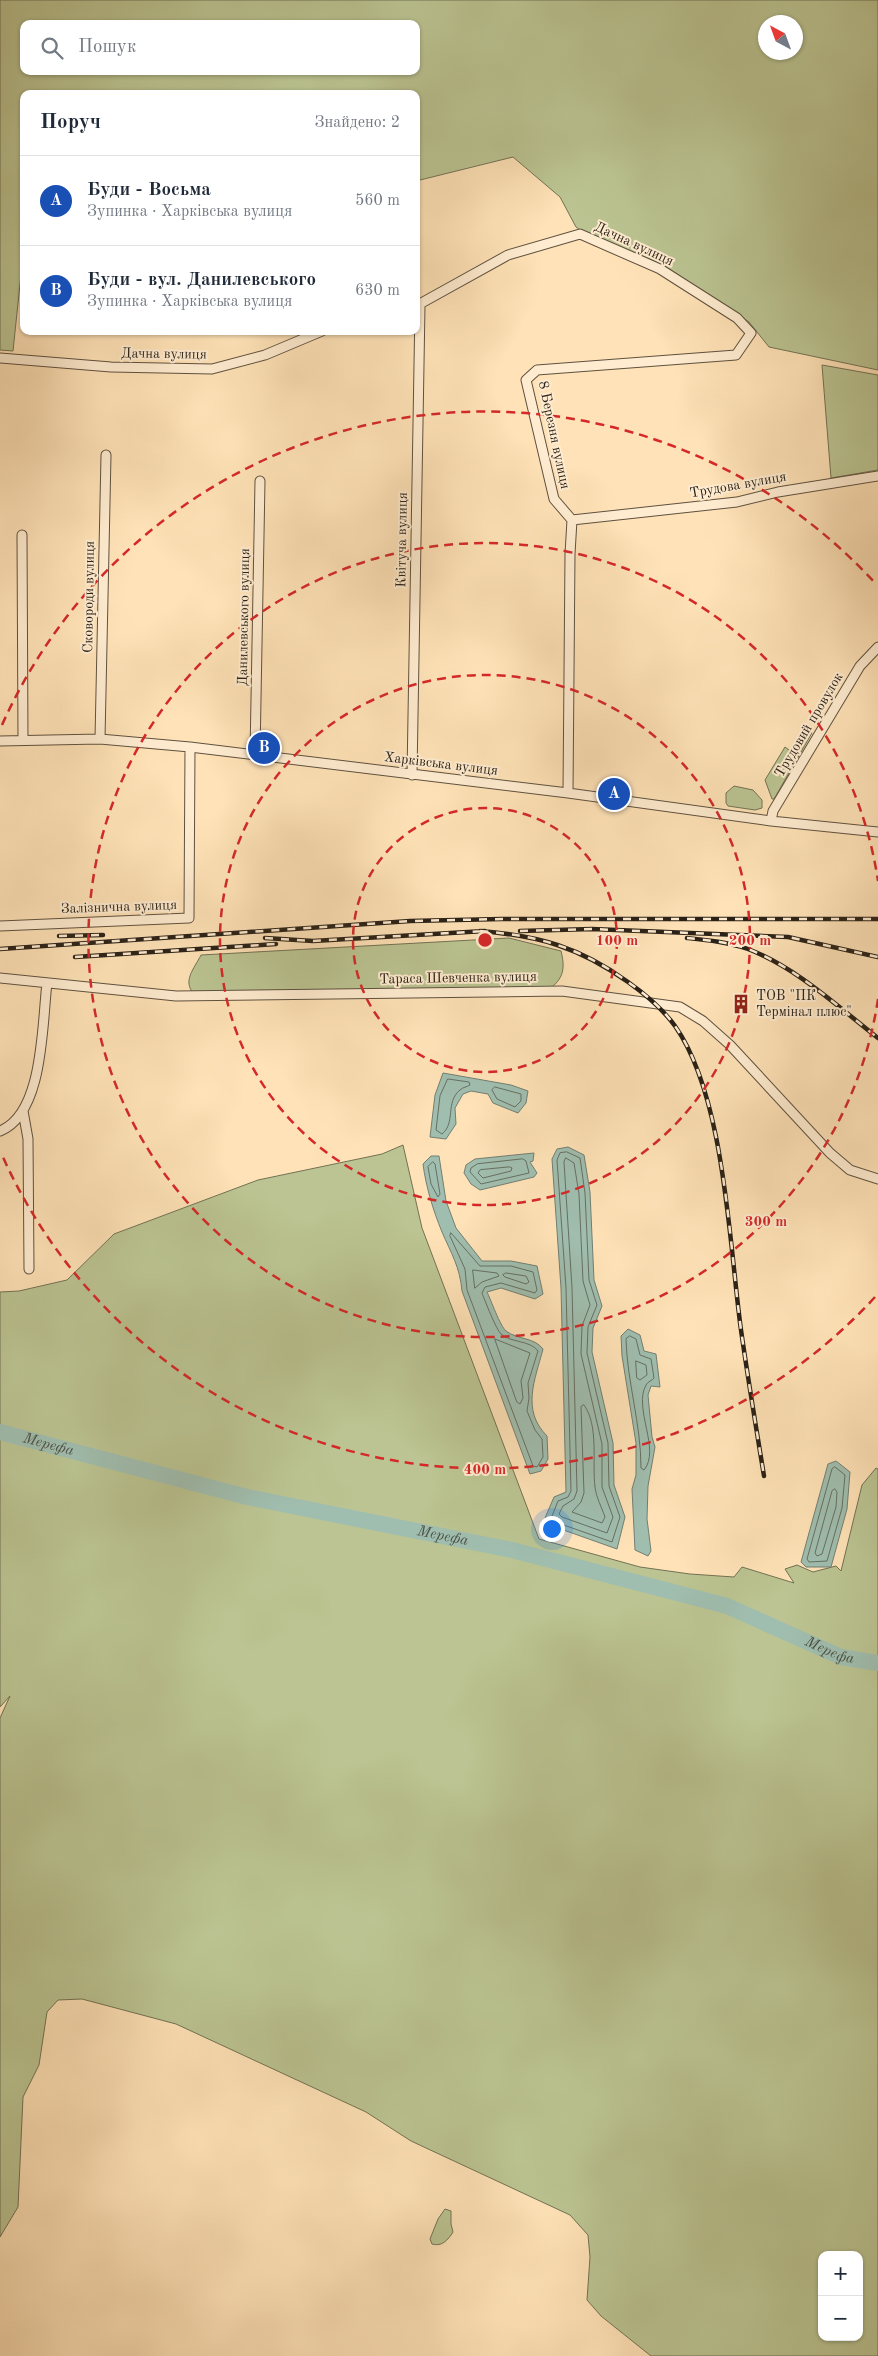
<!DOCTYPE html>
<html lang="uk">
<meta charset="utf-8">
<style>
:root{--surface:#fff;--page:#f6f6f7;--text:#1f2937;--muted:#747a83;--line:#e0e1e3;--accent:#db2777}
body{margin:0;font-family:"Old Standard TT",serif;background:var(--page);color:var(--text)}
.controls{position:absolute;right:15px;bottom:15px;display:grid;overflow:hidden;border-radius:10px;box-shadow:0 1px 4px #0004}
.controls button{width:45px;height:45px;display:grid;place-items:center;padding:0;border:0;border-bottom:1px solid var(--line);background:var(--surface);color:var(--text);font:25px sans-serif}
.compass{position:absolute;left:758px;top:15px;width:45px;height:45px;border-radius:50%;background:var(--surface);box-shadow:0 1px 4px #0004;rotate:319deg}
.you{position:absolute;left:551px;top:1528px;width:18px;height:18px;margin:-12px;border:4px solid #fff;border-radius:50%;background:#1a73e8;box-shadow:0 0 0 8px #1a73e833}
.badge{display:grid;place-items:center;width:32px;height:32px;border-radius:50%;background:var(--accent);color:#fff;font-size:16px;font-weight:700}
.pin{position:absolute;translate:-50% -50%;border:2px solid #fff;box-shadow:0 1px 5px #0006}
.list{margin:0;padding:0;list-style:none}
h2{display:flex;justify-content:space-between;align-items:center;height:65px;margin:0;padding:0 20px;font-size:21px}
h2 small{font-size:16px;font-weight:400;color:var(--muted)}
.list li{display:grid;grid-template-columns:32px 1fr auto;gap:15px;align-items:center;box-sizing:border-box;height:90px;padding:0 20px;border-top:1px solid var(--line)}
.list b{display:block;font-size:19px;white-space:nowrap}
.list p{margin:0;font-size:16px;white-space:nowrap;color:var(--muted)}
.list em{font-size:16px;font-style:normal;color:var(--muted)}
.icon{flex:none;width:28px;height:28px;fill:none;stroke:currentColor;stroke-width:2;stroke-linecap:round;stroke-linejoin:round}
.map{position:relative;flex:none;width:878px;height:2356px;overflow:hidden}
.search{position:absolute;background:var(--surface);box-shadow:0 1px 4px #0004;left:20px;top:20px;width:400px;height:55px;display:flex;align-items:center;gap:12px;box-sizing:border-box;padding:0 18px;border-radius:10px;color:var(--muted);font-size:19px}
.panel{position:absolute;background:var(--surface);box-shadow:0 1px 4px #0004;left:20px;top:90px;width:400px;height:245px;border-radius:10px}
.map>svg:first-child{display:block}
.green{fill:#bbc492;stroke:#727254;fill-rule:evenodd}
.water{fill:#a0beaf;stroke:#717f72}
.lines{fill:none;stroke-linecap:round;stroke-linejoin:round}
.shore{stroke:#657063;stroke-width:1}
.river{stroke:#a0beaf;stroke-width:16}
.minor-casing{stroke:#5f513f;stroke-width:11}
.minor{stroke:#ffecd0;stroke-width:9}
.rail-casing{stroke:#2a2117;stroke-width:4.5}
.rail{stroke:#ffecd0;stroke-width:2.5;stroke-dasharray:8;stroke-linecap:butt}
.ring{fill:none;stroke:#d62828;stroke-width:2.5;stroke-dasharray:9 6}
.labels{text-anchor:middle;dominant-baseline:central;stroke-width:4;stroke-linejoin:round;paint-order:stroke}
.street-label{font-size:14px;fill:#2a2117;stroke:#ffecd0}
.poi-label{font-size:14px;fill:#2a2117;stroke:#ffecd0;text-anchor:start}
.water-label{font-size:15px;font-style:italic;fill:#4d5045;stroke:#ffecd0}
.centre{fill:#d62828;stroke:#ffecd0;stroke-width:2.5}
.ring-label{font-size:15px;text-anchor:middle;font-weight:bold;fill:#d62828;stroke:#ffecd0;stroke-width:4;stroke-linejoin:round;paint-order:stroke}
</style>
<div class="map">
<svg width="878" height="2356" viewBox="0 0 878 2356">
<rect width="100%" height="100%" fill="#ffe2b7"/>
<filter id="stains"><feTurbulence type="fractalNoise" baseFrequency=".004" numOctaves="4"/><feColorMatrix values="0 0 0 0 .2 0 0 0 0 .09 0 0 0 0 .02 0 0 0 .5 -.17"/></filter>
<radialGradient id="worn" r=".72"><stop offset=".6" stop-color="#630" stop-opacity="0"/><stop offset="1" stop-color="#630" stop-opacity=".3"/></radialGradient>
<!-- green -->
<path class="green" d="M0 0H878V370L769 347 749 322 660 263 584 233 576 227 560 197 513 157 416 181V94H24V246L13 351 0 350ZM766 22H796V52H766ZM24 24H416V71H24Z
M822 365 878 375V470L831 478Z
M803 731 812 733 774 799H772L765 780 785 747 789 750 795 749Z
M734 786 753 790 762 800V808L755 810 728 806 726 803V793Z
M509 938 561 951C565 967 564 977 552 987L194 994C182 981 194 969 201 955Z
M403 1145 422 1228 539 1539 640 1567 690 1574 734 1577 742 1567 794 1583 785 1569 797 1565 813 1572 836 1566 841 1571 862 1485 876 1468 878 1469V2356H651L601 2316 587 2300 590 2257 588 2235 570 2215 411 2141 366 2112 176 2024 82 1999 58 2000 47 2012 39 2065 23 2097 18 2207 0 2237V1718L10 1696 0 1707V1292L19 1291 67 1280 114 1234 258 1180 382 1154ZM822 2255H859V2337H822Z
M445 2209 451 2211V2224L453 2232C448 2240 442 2247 432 2244L430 2239 438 2219Z"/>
<!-- water -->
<path class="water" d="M443 1073 511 1085 528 1091 526 1103 518 1113 493 1103 488 1094 471 1091 463 1094 455 1108 456 1124 446 1139 430 1137 435 1095Z
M568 1147 584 1155 590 1192 594 1280 602 1306 593 1328 592 1352 613 1443 614 1485 625 1517 617 1549 555 1527 545 1518 554 1497 566 1492 561 1288 552 1159 557 1149Z
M534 1153 533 1161 530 1162 537 1173 534 1177 480 1190 471 1184 464 1173 466 1165 475 1159Z
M431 1156H439L446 1201 456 1228 482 1261H511L537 1266 543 1294 535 1299 501 1288 487 1292C491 1300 500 1326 506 1331 518 1340 534 1337 543 1349 535 1380 521 1410 547 1436L548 1459 541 1471 530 1474 462 1291C460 1267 451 1253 442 1232 433 1210 426 1187 423 1164Z
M628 1329 640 1335 644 1351 656 1354 660 1387 651 1386 648 1395 652 1437 655 1447 648 1486 647 1519 651 1551 648 1556 635 1550 632 1489 636 1475V1443L622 1356 621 1336Z
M836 1461 850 1472 847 1509 831 1567H806L801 1562 828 1464Z"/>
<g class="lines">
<!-- shore -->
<path class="shore" d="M448 1079 469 1082 470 1085C467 1087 463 1087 460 1090 445 1102 456 1123 442 1134L436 1130 440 1096Z
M495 1087 521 1094V1101L515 1107 497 1099 492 1090Z
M567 1152 580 1158 585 1193 589 1280 597 1305 588 1327 587 1353 608 1443 609 1486 620 1517 612 1542 558 1523 552 1516 558 1501 568 1497 571 1491 566 1288 557 1160 560 1153Z
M566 1158 574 1163 579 1194 583 1281 590 1305 582 1326 581 1354 602 1444V1487L613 1517 607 1533 562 1517 559 1514 563 1506 574 1499 577 1491 572 1288 564 1162Z
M523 1159 526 1161 529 1173 481 1184 470 1172 471 1168 477 1164Z
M433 1162 435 1164 440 1194 438 1197 431 1184 428 1167Z
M510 1167 512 1168 511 1171 483 1178 478 1173 480 1170Z
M451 1233 480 1266H511L533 1272 537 1290 535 1293 501 1283 485 1287 482 1293C485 1301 496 1329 501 1334 511 1343 530 1340 538 1351L528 1383 529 1398 527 1411 535 1430 542 1439 543 1457 537 1467 533 1466 467 1290 465 1269 450 1236Z
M473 1270 497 1273 499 1276 482 1282 475 1288Z
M506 1273 526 1276 529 1282 526 1284 505 1277 503 1275Z
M630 1336 636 1339 640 1355 651 1359 654 1378C652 1381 648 1381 646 1385 633 1408 661 1450 644 1470L641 1468C641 1423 627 1382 626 1339Z
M495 1339 530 1353 521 1381 523 1398 520 1404 517 1402Z
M636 1361 646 1365 647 1375 640 1380 637 1378Z
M584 1405C599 1425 592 1463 595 1487 596 1497 602 1508 605 1517L602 1523 572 1512 581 1502 584 1493 581 1407Z
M835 1467 845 1475 842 1508 827 1561 809 1562 807 1559 832 1469Z
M835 1489 837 1492 836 1507 822 1554 817 1556 815 1553 832 1491Z"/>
<!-- river -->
<path class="river" id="s1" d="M0 1432 247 1497 512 1550 727 1606 841 1657 878 1663"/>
<defs>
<path id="minor" d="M416 306 508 255 580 234 660 269 737 318 751 333 736 355 537 370 526 380 554 499 572 520 570 554 568 793
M0 358 111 367 212 369 265 355 322 331
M572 520 737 502 778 492 878 476
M22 535 23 740
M100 739 106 455
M0 741 100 739 190 747 568 793 771 821 878 832
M255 754 260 481
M412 775 420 306
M771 821 773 811 860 666 878 647
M0 926 189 918 190 747
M0 978 176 996 562 991 680 1007 703 1021 730 1045 830 1153 850 1170 878 1179
M23 1111 28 1139 29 1269
M0 1131C44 1114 42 1023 47 983"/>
</defs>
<!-- minor casing -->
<use href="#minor" class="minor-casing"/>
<!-- minor -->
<use href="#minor" class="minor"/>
<defs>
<path id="rail" d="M480 931C540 936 579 947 628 982 645 994 662 1008 675 1026 725 1097 729 1243 741 1330 748 1379 756 1427 764 1476
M520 931 592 929 788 937 878 957
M59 936 103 935
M265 938 313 941 485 931
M687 938C707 940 728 942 748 949 797 968 837 1006 878 1038
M0 949 410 921 502 919H878
M75 957 276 944"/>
</defs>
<!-- rail casing -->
<use href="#rail" class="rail-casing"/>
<!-- rail -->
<use href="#rail" class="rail"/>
</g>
<!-- distance rings -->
<g class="ring">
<circle cx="485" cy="940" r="132"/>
<circle cx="485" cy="940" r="265"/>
<path d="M878 999A397 397 0 1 1 878 881"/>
<path d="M875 1297A529 529 0 0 1 2 1155M2 725A529 529 0 0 1 875 583"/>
</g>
<!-- icons -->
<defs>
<symbol id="building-bare" viewBox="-9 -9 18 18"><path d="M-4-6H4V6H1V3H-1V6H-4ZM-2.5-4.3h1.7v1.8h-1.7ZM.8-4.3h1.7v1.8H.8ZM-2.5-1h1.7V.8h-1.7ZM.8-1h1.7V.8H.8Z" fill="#8f2418" stroke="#ffecd0" stroke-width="2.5" paint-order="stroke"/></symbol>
</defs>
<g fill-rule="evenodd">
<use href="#building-bare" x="727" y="990" width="28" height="28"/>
</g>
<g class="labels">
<!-- street labels -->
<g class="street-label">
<text transform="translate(634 244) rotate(25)">Дачна вулиця</text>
<text transform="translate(164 354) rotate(1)">Дачна вулиця</text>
<text transform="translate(554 435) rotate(78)">8 Березня вулиця</text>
<text transform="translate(738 485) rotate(-10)">Трудова вулиця</text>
<text transform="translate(402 540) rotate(-89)">Квітуча вулиця</text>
<text transform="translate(89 597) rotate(-89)">Сковороди вулиця</text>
<text transform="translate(244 617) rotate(-89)">Данилевського вулиця</text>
<text transform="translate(809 725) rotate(-59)">Трудовий провулок</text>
<text transform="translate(441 764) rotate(7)">Харківська вулиця</text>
<text transform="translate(119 907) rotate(-2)">Залізнична вулиця</text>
<text transform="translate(458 978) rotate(-1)">Тараса Шевченка вулиця</text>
</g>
<!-- poi labels -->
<g class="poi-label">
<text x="756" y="996">ТОВ "ПК<tspan x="756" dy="16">Термінал плюс"</tspan></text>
</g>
<!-- water labels -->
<g class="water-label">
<text stroke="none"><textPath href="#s1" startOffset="50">Мерефа</textPath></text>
<text stroke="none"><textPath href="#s1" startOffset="455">Мерефа</textPath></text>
<text stroke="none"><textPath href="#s1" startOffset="860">Мерефа</textPath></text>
</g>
</g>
<circle cx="485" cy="940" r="8" class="centre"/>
<g class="ring-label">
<text x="617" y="945">100 m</text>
<text x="750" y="945">200 m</text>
<text x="766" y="1226">300 m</text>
<text x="485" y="1474">400 m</text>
</g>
<rect width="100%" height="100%" filter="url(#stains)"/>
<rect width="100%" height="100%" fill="url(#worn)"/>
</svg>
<div class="controls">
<button>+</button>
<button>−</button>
</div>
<svg class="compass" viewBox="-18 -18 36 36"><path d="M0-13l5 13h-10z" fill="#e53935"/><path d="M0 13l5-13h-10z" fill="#747a83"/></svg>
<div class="you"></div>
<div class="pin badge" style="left:614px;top:794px;background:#1a4fb4">A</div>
<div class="pin badge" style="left:264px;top:748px;background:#1a4fb4">B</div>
<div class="search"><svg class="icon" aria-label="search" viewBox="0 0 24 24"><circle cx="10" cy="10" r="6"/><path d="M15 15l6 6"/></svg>Пошук</div>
<section class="panel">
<h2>Поруч<small>Знайдено: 2</small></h2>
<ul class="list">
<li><span class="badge" style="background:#1a4fb4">A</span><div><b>Буди - Восьма</b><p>Зупинка · Харківська вулиця</p></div><em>560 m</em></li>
<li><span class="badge" style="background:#1a4fb4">B</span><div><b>Буди - вул. Данилевського</b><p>Зупинка · Харківська вулиця</p></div><em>630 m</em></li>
</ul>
</section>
</div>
